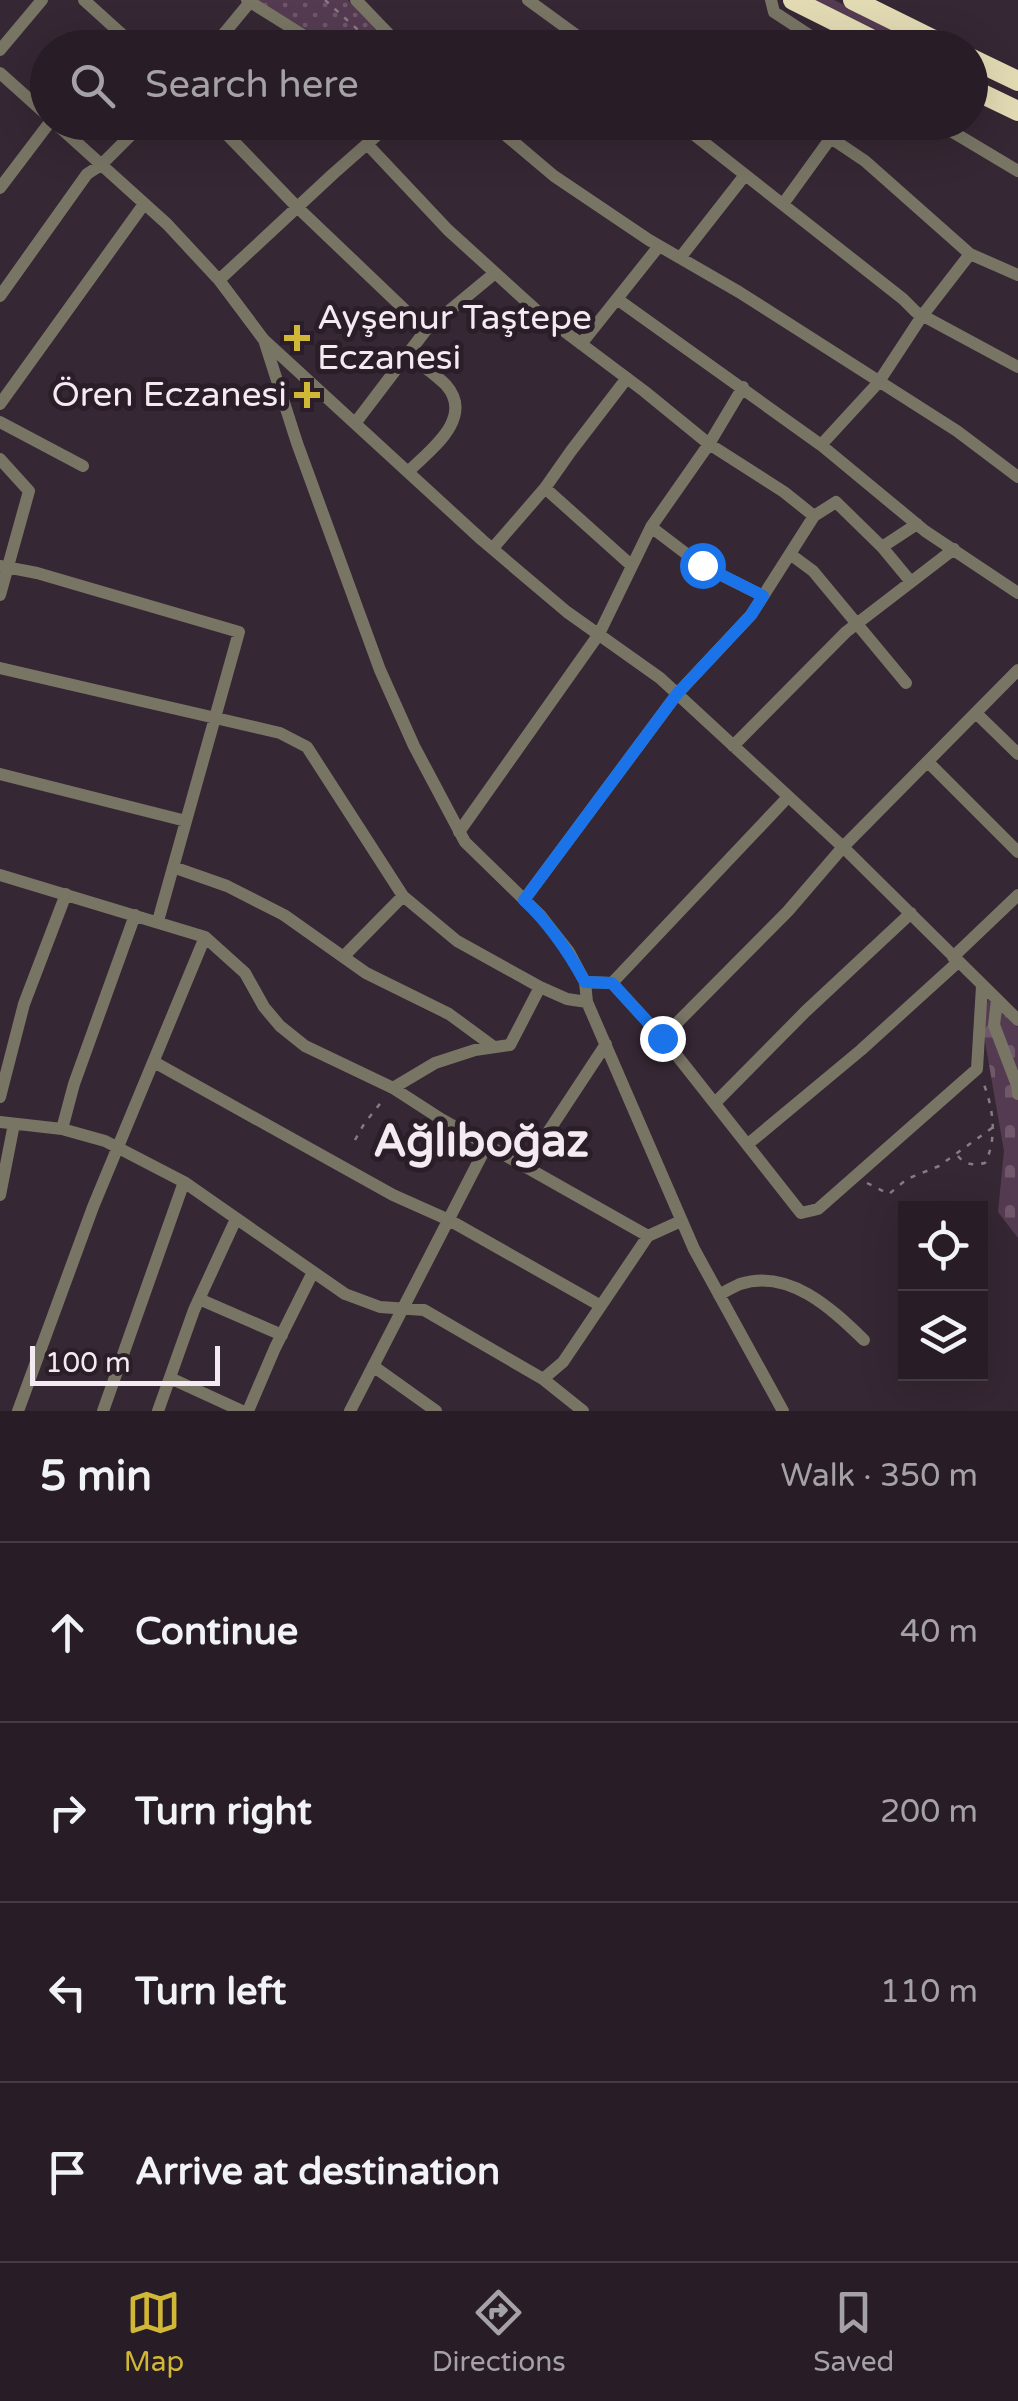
<!DOCTYPE html>
<meta charset="utf-8">
<style>
:root{--surface:#281d26;--page:#30262e;--text:#f1f3f6;--muted:#a5a2a7;--line:#443b43;--accent:#d1b736}
body{margin:0;font-family:"Varela Round",sans-serif;background:var(--page);color:var(--text)}
.controls{position:absolute;right:30px;bottom:30px;display:grid;overflow:hidden;border-radius:0px;box-shadow:0 10px 40px #0002}
.controls button{width:90px;height:90px;display:grid;place-items:center;padding:0;border:0;border-bottom:2px solid var(--line);background:var(--surface);color:var(--text);font:50px sans-serif}
.scale{position:absolute;left:30px;bottom:25px;width:190px;box-sizing:border-box;padding-left:10px;border:5px solid #f3eaf2;border-top:0;font-size:28px;line-height:35px;white-space:nowrap;color:#f3eaf2;-webkit-text-stroke:8px #2b1e29;paint-order:stroke}
.stop{position:absolute;width:30px;height:30px;margin:-22px;border:8px solid #1a73e8;border-radius:50%;background:#fff}
.stop.end{background:#1a73e8;border-color:#fff;box-shadow:0 2px 10px #0008}
.list{margin:0;padding:0;list-style:none}
h2{display:flex;justify-content:space-between;align-items:center;height:130px;margin:0;padding:0 40px;font-size:42px}
h2 small{font-size:32px;font-weight:400;color:var(--muted)}
.list li{display:grid;grid-template-columns:65px 1fr auto;gap:30px;align-items:center;box-sizing:border-box;height:180px;padding:0 40px;border-top:2px solid var(--line)}
.list b{display:block;font-size:38px;white-space:nowrap}
.list em{font-size:32px;font-style:normal;color:var(--muted)}
.icon{flex:none;width:55px;height:55px;fill:none;stroke:currentColor;stroke-width:2;stroke-linecap:round;stroke-linejoin:round}
.map{position:relative;flex:none;width:1018px;height:1411px;overflow:hidden}
.search{position:absolute;background:var(--surface);box-shadow:0 10px 40px #0002;left:30px;right:30px;top:30px;height:110px;display:flex;align-items:center;gap:25px;box-sizing:border-box;padding:0 35px;border-radius:55px;color:var(--muted);font-size:38px}
.sheet{height:850px;background:var(--surface)}
nav{display:flex;justify-content:space-around;align-items:center;box-sizing:border-box;height:140px;border-top:2px solid var(--line);background:var(--surface);font-size:28px;color:var(--muted)}
nav a{display:grid;justify-items:center;gap:5px}
nav .on{color:var(--accent)}
.map>svg:first-child{display:block}
.green{fill:#553b51}
.cemetery{fill:url(#cemetery-stones)}
.park{fill:url(#park-dots)}
.lines{fill:none;stroke-linecap:round;stroke-linejoin:round}
.path{stroke:#877b85;stroke-width:2.5;stroke-dasharray:5 8;stroke-linecap:butt}
.minor{stroke:#787565;stroke-width:12}
.highway{stroke:#e2dab3;stroke-width:20}
.route{stroke:#1a73e8;stroke-width:12}
.poi-dot{fill:#d1b736;stroke:#2b1e29;stroke-width:4}
.labels{text-anchor:middle;dominant-baseline:central;stroke-width:10;stroke-linejoin:round;paint-order:stroke}
.poi-label{font-size:35px;fill:#f3eaf2;stroke:#2b1e29;text-anchor:start}
.district-label{font-size:45px;font-weight:bold;fill:#f3eaf2;stroke:#2b1e29}
</style>
<div class="map">
<svg width="1018" height="1411" viewBox="0 0 1018 1411">
<defs>
<pattern id="cemetery-stones" width="16" height="16" patternUnits="userSpaceOnUse" patternTransform="scale(2.5)"><rect width="16" height="16" fill="#553b51"/><path d="M2 7V4a2 2 0 0 1 4 0v3zM10 15v-3a2 2 0 0 1 4 0v3z" fill="#6e586a"/></pattern>
<pattern id="park-dots" width="8" height="8" patternUnits="userSpaceOnUse" patternTransform="scale(2.5)"><rect width="8" height="8" fill="#553b51"/><path d="M2 2h.1M6 6h.1" fill="none" stroke="#6e586a" stroke-width="1.8" stroke-linecap="round"/></pattern>
</defs>
<rect width="100%" height="100%" fill="#352733"/>
<!-- green -->
<path class="green" d="M814 0H834L930 47H912Z"/>
<!-- cemetery -->
<path class="cemetery" d="M988 999 1018 1027V1238L998 1212 1004 1151 983 1030Z"/>
<!-- park -->
<path class="park" d="M258 0H348L392 47H335Z"/>
<g class="lines">
<!-- path -->
<path class="path" d="M325 0 378 48
M355 1140 364 1124 383 1100
M958 1156C966 1166 974 1165 985 1163 998 1138 993 1105 982 1080
M867 1183 889 1194 907 1179 939 1166 992 1128"/>
<!-- minor -->
<path class="minor" d="M84 0 137 48
M247 0 324 48
M356 0 402 48
M528 0 594 48
M771 0 774 12 829 48
M212 48 250 2
M683 48 688 41 698 48
M0 50 42 0
M0 73 48 116
M54 122 167 224 219 280 264 340 482 540 567 612 660 678 843 847 1018 1020
M215 122 297 207 426 330
M490 122 554 176 649 240 739 292 957 431 1018 477
M678 122 903 299 916 312 1018 367
M807 122 865 161 970 254 1018 275
M936 122 1018 171
M367 144 448 230 536 310 644 391 709 444 784 492 814 516
M0 188 50 122
M783 204 830 139
M680 258 745 175
M219 280 333 174 392 122
M0 296 87 174 101 165 144 122
M617 299 821 445 925 531 1018 593
M265 343 297 443 380 670 414 746 465 842 540 915 569 952 585 982 587 1002 694 1249 783 1411
M581 344 659 246
M408 354C420 364 435 374 446 385 475 418 430 450 409 471
M0 404 144 204
M0 422 83 466
M356 422 426 330 495 273
M821 445 878 383 922 316 970 254
M0 459 29 491 0 595
M545 488 632 566
M651 527 701 565 763 596
M882 547 917 524
M493 548 545 488 571 451 627 378
M790 554 813 571 906 683
M0 566 37 573 239 632 158 921
M0 668 280 733 307 747 403 896 457 941 540 987 567 999 587 1002
M977 714 1018 754
M733 746 846 632 954 549
M929 763 1018 852
M0 774 186 821
M459 832 599 634 651 527 709 444 743 387
M173 867 227 886 284 915 366 973 449 1014 494 1047
M0 875 205 937 245 973 264 1007 280 1026 305 1046 393 1088 441 1119 648 1236 681 1221
M524 900 677 694 751 615 814 516 836 502 882 547 911 582
M344 956 403 896
M953 957 1018 895
M585 982 612 983 788 797
M612 983 667 1043 801 1213 818 1209 977 1069 982 986
M997 1000 994 1025 1017 1085 1018 1094
M662 1038 788 911 843 847 1018 670
M154 1062 393 1195 449 1220 601 1306
M393 1088 435 1063 475 1050 510 1045 540 987
M0 1097 24 1004 66 894
M715 1103 806 1011 911 913
M0 1122 62 1129 105 1141 184 1182 345 1294 380 1307 424 1310 543 1379 563 1362 648 1236
M62 1129 74 1084 135 915
M748 1144 861 1050 958 962
M525 1167 606 1044
M0 1195 14 1124
M719 1295C726 1291 733 1287 740 1284 789 1268 832 1309 864 1340
M199 1299 282 1335
M373 1366 436 1411
M170 1378 242 1411
M543 1379 583 1411
M18 1411 93 1207 205 937
M103 1411 184 1182
M158 1411 194 1310 236 1219
M248 1411 275 1348 313 1272
M350 1411 487 1145"/>
<!-- highway -->
<path class="highway" d="M793 0 889 48
M853 0 950 48
M970 58 1018 81
M970 88 1018 111"/>
</g>
<g class="lines">
<!-- route -->
<path class="route" d="M662 1038 612 983 585 982C568 951 550 924 524 900L677 694 751 615 763 596 702 565"/>
</g>
<!-- markers -->
<g class="poi-dot">
<path d="M292 323h10v10h10v10h-10v10h-10v-10h-10v-10h10z"/>
<path d="M302 380h10v10h10v10h-10v10h-10v-10h-10v-10h10z"/>
</g>
<g class="labels">
<!-- poi labels -->
<g class="poi-label">
<text x="317" y="318">Ayşenur Taştepe<tspan x="317" dy="40">Eczanesi</tspan></text>
<text x="287" y="395" text-anchor="end">Ören Eczanesi</text>
</g>
<!-- district labels -->
<g class="district-label">
<text x="481" y="1142">Ağlıboğaz</text>
</g>
</g>
</svg>
<div class="controls">
<button><svg class="icon" aria-label="locate" viewBox="0 0 24 24"><circle cx="12" cy="12" r="6"/><path d="M12 2v4M12 18v4M2 12h4M18 12h4"/></svg></button>
<button><svg class="icon" aria-label="layers" viewBox="0 0 24 24"><path d="M12 4l9 5-9 5-9-5zM3 14l9 5 9-5"/></svg></button>
</div>
<div class="scale">100 m</div>
<div class="stop" style="left:702px;top:565px"></div>
<div class="stop end" style="left:662px;top:1038px"></div>
<div class="search"><svg class="icon" aria-label="search" viewBox="0 0 24 24"><circle cx="10" cy="10" r="6"/><path d="M15 15l6 6"/></svg>Search here</div>
</div>
<section class="sheet">
<h2>5 min<small>Walk · 350 m</small></h2>
<ul class="list">
<li><svg class="icon" aria-label="ahead" viewBox="0 0 24 24"><path d="M12 20V5M6 11l6-6 6 6"/></svg><div><b>Continue</b></div><em>40 m</em></li>
<li><svg class="icon" aria-label="right" viewBox="0 0 24 24"><path d="M7 20v-9h11M14 6l5 5-5 5"/></svg><div><b>Turn right</b></div><em>200 m</em></li>
<li><svg class="icon" aria-label="left" viewBox="0 0 24 24"><path d="M17 20v-9H6M10 6l-5 5 5 5"/></svg><div><b>Turn left</b></div><em>110 m</em></li>
<li><svg class="icon" aria-label="arrive" viewBox="0 0 24 24"><path d="M6 21V4h12l-3 4 3 4H6"/></svg><div><b>Arrive at destination</b></div></li>
</ul>
</section>
<nav>
<a class="on"><svg class="icon" aria-label="map" viewBox="0 0 24 24"><path d="M3 6l6-2 6 2 6-2v14l-6 2-6-2-6 2zM9 4v14M15 6v14"/></svg>Map</a>
<a><svg class="icon" aria-label="directions" viewBox="0 0 24 24"><path d="M12 3l9 9-9 9-9-9zM9 14v-3h6M13 9l2 2-2 2"/></svg>Directions</a>
<a><svg class="icon" aria-label="saved" viewBox="0 0 24 24"><path d="M7 4h10v16l-5-4-5 4z"/></svg>Saved</a>
</nav>
